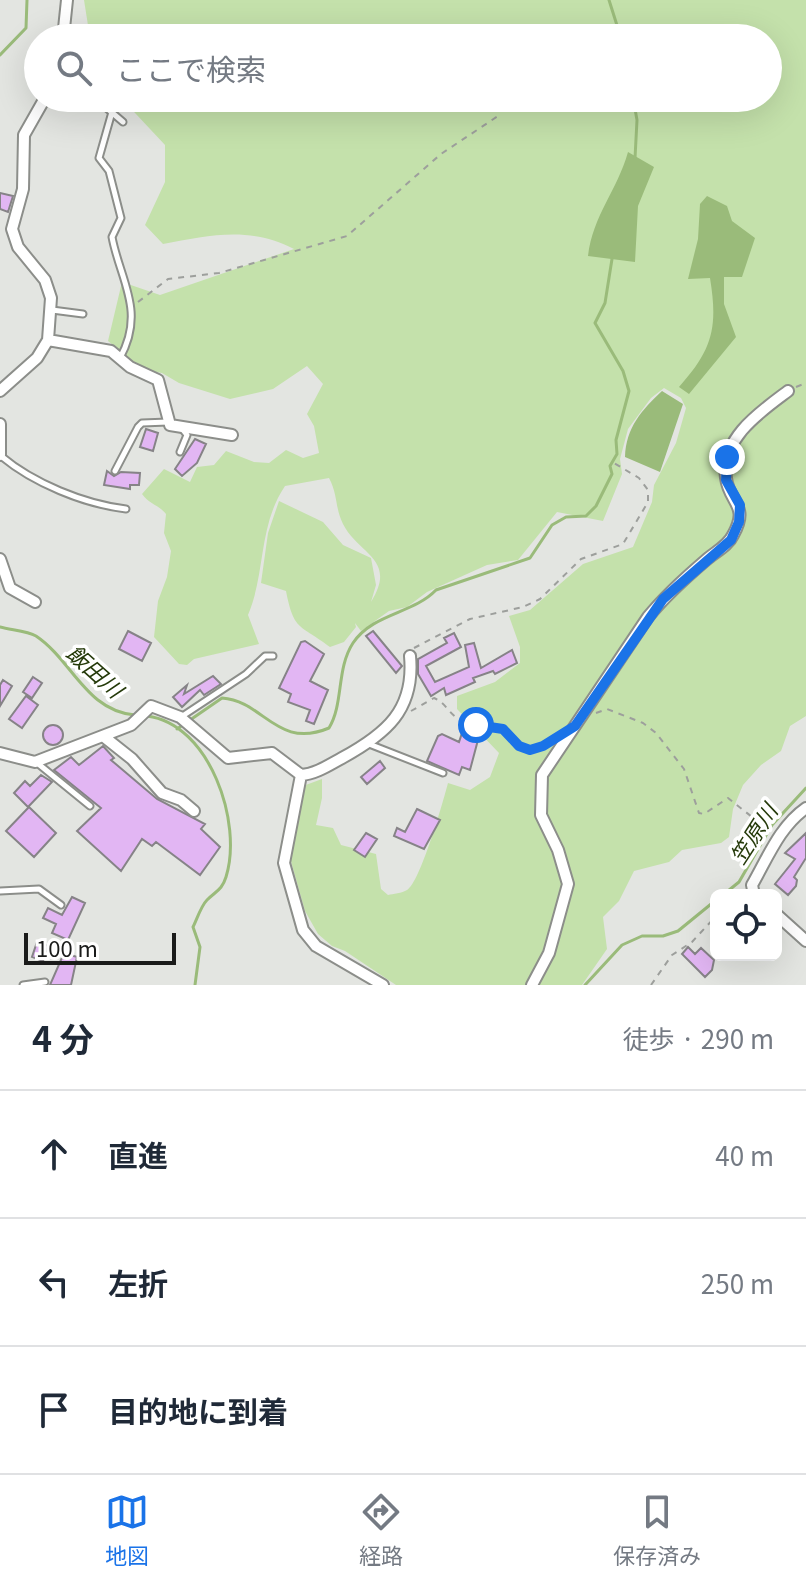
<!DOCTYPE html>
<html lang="ja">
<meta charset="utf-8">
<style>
:root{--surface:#fff;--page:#f2f2f3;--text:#1f2937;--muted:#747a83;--line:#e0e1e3;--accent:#1a73e8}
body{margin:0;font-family:Georgia,"Noto Sans JP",serif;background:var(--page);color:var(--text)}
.controls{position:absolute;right:24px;bottom:24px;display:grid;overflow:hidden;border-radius:12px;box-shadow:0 8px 32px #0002}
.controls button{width:72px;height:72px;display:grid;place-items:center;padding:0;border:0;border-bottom:2px solid var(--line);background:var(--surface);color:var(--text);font:40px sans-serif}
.scale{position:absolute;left:24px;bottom:20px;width:152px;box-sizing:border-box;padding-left:8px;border:4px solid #1a1b1a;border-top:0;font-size:22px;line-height:28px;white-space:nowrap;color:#1a1b1a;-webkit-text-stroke:6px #fff;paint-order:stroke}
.stop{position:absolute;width:24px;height:24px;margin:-18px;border:6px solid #1a73e8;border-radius:50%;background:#fff}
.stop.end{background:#1a73e8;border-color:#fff;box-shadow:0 2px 8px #0008}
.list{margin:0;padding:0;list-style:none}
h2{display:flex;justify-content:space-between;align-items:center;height:104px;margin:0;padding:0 32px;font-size:34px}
h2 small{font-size:26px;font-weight:400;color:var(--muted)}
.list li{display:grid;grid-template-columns:52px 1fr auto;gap:24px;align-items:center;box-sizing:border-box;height:128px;padding:0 32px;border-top:2px solid var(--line)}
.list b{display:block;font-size:30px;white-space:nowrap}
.list em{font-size:26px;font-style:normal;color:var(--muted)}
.icon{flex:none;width:44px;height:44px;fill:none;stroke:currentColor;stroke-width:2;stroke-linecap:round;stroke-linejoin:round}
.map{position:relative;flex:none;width:806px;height:985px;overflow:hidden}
.search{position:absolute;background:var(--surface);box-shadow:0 8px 32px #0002;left:24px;right:24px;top:24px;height:88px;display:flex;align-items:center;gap:20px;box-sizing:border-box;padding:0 28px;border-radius:44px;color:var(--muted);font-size:30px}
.sheet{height:488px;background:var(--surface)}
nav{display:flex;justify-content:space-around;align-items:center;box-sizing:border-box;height:112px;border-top:2px solid var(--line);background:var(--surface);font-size:22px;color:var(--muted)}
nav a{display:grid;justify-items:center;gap:4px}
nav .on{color:var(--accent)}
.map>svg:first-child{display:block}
.green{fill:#c4e1ab}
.water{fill:#9abb7a}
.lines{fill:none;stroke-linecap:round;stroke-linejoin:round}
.stream{stroke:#9abb7a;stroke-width:3}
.building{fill:#e2b6f3;stroke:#868387;stroke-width:2}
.service-casing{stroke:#8c8e8a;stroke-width:9}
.minor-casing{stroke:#8c8e8a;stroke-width:14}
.path{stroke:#9d9f9c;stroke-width:2;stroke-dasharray:6 6;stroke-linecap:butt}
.service{stroke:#fff;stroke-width:5}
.minor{stroke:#fff;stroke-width:10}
.route{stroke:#1a73e8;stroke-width:10}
.labels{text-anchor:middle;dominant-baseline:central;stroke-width:7;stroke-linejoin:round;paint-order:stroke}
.water-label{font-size:22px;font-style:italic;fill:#253a0a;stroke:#fff}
</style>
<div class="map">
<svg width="806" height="985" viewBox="0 0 806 985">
<rect width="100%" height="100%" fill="#e3e5e1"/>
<!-- green -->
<path class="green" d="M84 0H806V716L790 726 781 751 761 765 743 785 733 809 729 837 721 843 682 850 669 862 634 871 619 901 603 917 607 949 582 985H396L345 951 332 946 318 934 305 911 290 858 303 786 322 779V798L316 825 333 828 341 845 376 854 381 889 388 895C393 894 402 893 407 890 420 883 443 802 448 783L470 790 490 777 499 753 457 709V696L495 682 520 663V647L509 616 530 610 583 564 633 547 652 502 654 485 676 443 686 408 681 398 664 388 651 398 628 429 620 459 622 474 603 521 557 512 518 560 487 565 427 592 407 607 389 611 361 631 355 623 356 627 344 642 330 647C300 624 294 632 286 591L261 583 268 533 279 501 323 522 343 545 371 558 376 585 371 602C398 559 358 554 343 524 335 508 338 495 329 478L285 486C258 526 266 572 248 615L259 644 194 659 187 665 179 664 154 637 158 601 167 577 171 551 164 533 166 514C159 505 149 504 142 494L164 469 190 482 197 467 214 465 226 451 254 462 269 463 286 450 303 458 319 453 314 426 307 414 323 384 307 366 273 389 230 399 179 383 162 373 144 370 108 341 122 282 160 295 294 249C250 226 210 235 163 244L145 225 165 182V145L121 98H768V38H90Z"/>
<!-- water -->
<path class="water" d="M628 152 654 167 638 206 635 262 588 256C593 215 617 191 628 152Z
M707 196 727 206 732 221 755 238 742 277H724V304L736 337 689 394 679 387C713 349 718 327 710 278L688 279 698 239 700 204Z
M662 391 683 404 660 472 625 457C626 427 642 410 662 391Z"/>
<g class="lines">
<!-- stream -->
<path class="stream" d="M609 0 621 38
M0 55 26 28 27 0
M633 98 637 120 635 158
M0 627C10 630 27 631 36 636 72 660 86 711 135 715
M147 716C210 724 243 823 226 877 222 890 216 891 207 900 201 906 197 919 193 927L200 947 195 985
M177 729 222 698C264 701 277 750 329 728 344 703 336 669 353 643 373 613 413 614 436 590L530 558 552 525 566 517 586 516 596 506 612 474 610 466 617 454 616 440 629 391 623 371 595 323 605 303 612 259
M723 895 739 882 772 825 806 788
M585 985 622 945 642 936H663L678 931 716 900"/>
</g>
<!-- building -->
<path class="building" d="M0 193 13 196 8 212 0 209Z
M146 429 158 433 153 451 140 447Z
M195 439 206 444 197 463 182 476 175 469Z
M107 471 114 476 121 472 140 473 139 485H130V489L104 485Z
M128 631 151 643 142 661 119 649Z
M373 631 402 666 396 673 366 636Z
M454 633 461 647 426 666 435 682 469 667 465 645 474 643 481 668 512 650 517 663 495 674 493 671 473 678 475 682 446 695 444 688 431 696 418 674V659L447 643 444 638Z
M305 641 324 654 310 681 328 690 314 724 306 721 310 710 288 702 291 694 279 688 301 642Z
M213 676 221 684 204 695 200 690 182 707 173 697 187 685 184 694Z
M33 677 42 683 32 698 23 692Z
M3 680 12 686 0 706V685Z
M26 696 38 705 22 728 9 719Z
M43 735a10 10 0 1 1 20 0a10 10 0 1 1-20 0Z
M463 730 479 736 470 770 462 767 459 775 427 761 438 736 442 734 459 742Z
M103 746 114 758 111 760 157 799 205 824 201 829 220 847 200 875 156 842 152 846 142 839 121 871 77 831 101 808 54 770 71 757 79 765Z
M380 761 385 768 367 784 361 777Z
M41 775 52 782 28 807 14 793 25 781 30 786Z
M29 807 56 833 34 857 6 831Z
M417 809 440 820 424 849 394 836 397 828 405 832Z
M366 833 377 839 365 857 354 850Z
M806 833V858L794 877 797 880 796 886 788 895 775 884 795 859 785 853Z
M72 897 85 903 68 940 52 933 56 924 43 918 48 908 62 915Z
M37 942 48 946 43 961 32 957Z
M688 947 695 954 701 948 714 960 712 970 705 977 682 954Z
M64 953 77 957 71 985H50Z"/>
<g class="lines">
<defs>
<path id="service" d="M95 98 123 122
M112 112 99 158 109 171 121 218 112 237C120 280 146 311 120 358
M52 310 83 314
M180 452 187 435 183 430
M1 456C33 483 84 504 126 509
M115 471 138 427 142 423 168 422
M181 717 246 674 265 656H273
M369 744 443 773
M36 762 90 806
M0 891 39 889 61 905
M23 985 45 982"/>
<path id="minor" d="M63 38 67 0
M48 340 111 351 130 367 158 380 170 425 232 435
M0 391 37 358 48 340 51 298 45 280 18 247 12 229 23 189 24 135 45 98
M0 424V455
M0 559 10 588 35 602
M103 736 132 759 162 793 181 800 194 811
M0 753 35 762 131 725 151 706 180 717 228 758 272 753 301 775
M301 775 284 863 303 930 316 946 383 985
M301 775C316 774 329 765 342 758 386 734 415 710 410 656
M754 895 752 885C768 857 780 826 806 808
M776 914 806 941
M532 985 549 953 568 884 558 850 541 815 542 775 648 617C665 596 685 578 706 560 715 552 728 546 733 535 750 505 729 503 726 478 721 438 760 412 788 391"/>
</defs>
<!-- service casing -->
<use href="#service" class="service-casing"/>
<!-- minor casing -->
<use href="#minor" class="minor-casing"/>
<!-- path -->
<path class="path" d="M138 302 168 279 219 273 347 236 441 154 501 114
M796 387 806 383
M414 648 470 619 523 607 540 599 581 559 623 544 648 502V490L639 478 614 463
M411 711 434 698C446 703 448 713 459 719 472 725 485 723 498 728 510 732 517 745 530 750L550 742
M596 713 607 709 643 723 656 733 684 769 699 813 704 814 728 798 771 832
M651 985 672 955 692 942 716 916"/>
<!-- service -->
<use href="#service" class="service"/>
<!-- minor -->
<use href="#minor" class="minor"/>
</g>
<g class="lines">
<!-- route -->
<path class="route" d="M476 725 503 729 519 746 530 750 543 746 575 726 663 599 731 540 739 522 740 505 726 480 727 457"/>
</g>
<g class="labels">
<!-- water labels -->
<g class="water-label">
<text transform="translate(96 670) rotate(42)">飯田川</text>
<text transform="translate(752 833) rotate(-57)">笠原川</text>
</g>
</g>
</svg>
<div class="controls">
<button><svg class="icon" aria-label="locate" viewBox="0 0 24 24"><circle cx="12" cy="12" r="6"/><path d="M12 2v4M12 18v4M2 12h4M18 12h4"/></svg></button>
</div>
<div class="scale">100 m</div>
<div class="stop" style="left:476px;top:725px"></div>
<div class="stop end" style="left:727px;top:457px"></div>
<div class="search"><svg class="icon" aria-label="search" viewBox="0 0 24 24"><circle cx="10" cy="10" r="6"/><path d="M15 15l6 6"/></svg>ここで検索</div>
</div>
<section class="sheet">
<h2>4 分<small>徒歩 · 290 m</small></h2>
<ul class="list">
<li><svg class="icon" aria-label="ahead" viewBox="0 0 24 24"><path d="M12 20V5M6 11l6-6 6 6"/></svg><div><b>直進</b></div><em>40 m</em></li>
<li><svg class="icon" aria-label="left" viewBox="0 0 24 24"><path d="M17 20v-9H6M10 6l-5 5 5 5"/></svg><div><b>左折</b></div><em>250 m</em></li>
<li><svg class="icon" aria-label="arrive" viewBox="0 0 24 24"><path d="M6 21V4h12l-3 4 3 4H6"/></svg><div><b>目的地に到着</b></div></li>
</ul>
</section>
<nav>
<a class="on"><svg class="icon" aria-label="map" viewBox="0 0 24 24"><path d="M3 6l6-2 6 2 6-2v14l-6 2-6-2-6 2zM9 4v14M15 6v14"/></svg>地図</a>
<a><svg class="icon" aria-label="directions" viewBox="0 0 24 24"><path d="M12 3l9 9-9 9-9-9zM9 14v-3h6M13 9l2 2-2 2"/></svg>経路</a>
<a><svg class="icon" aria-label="saved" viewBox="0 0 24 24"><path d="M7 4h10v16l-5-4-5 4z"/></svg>保存済み</a>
</nav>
